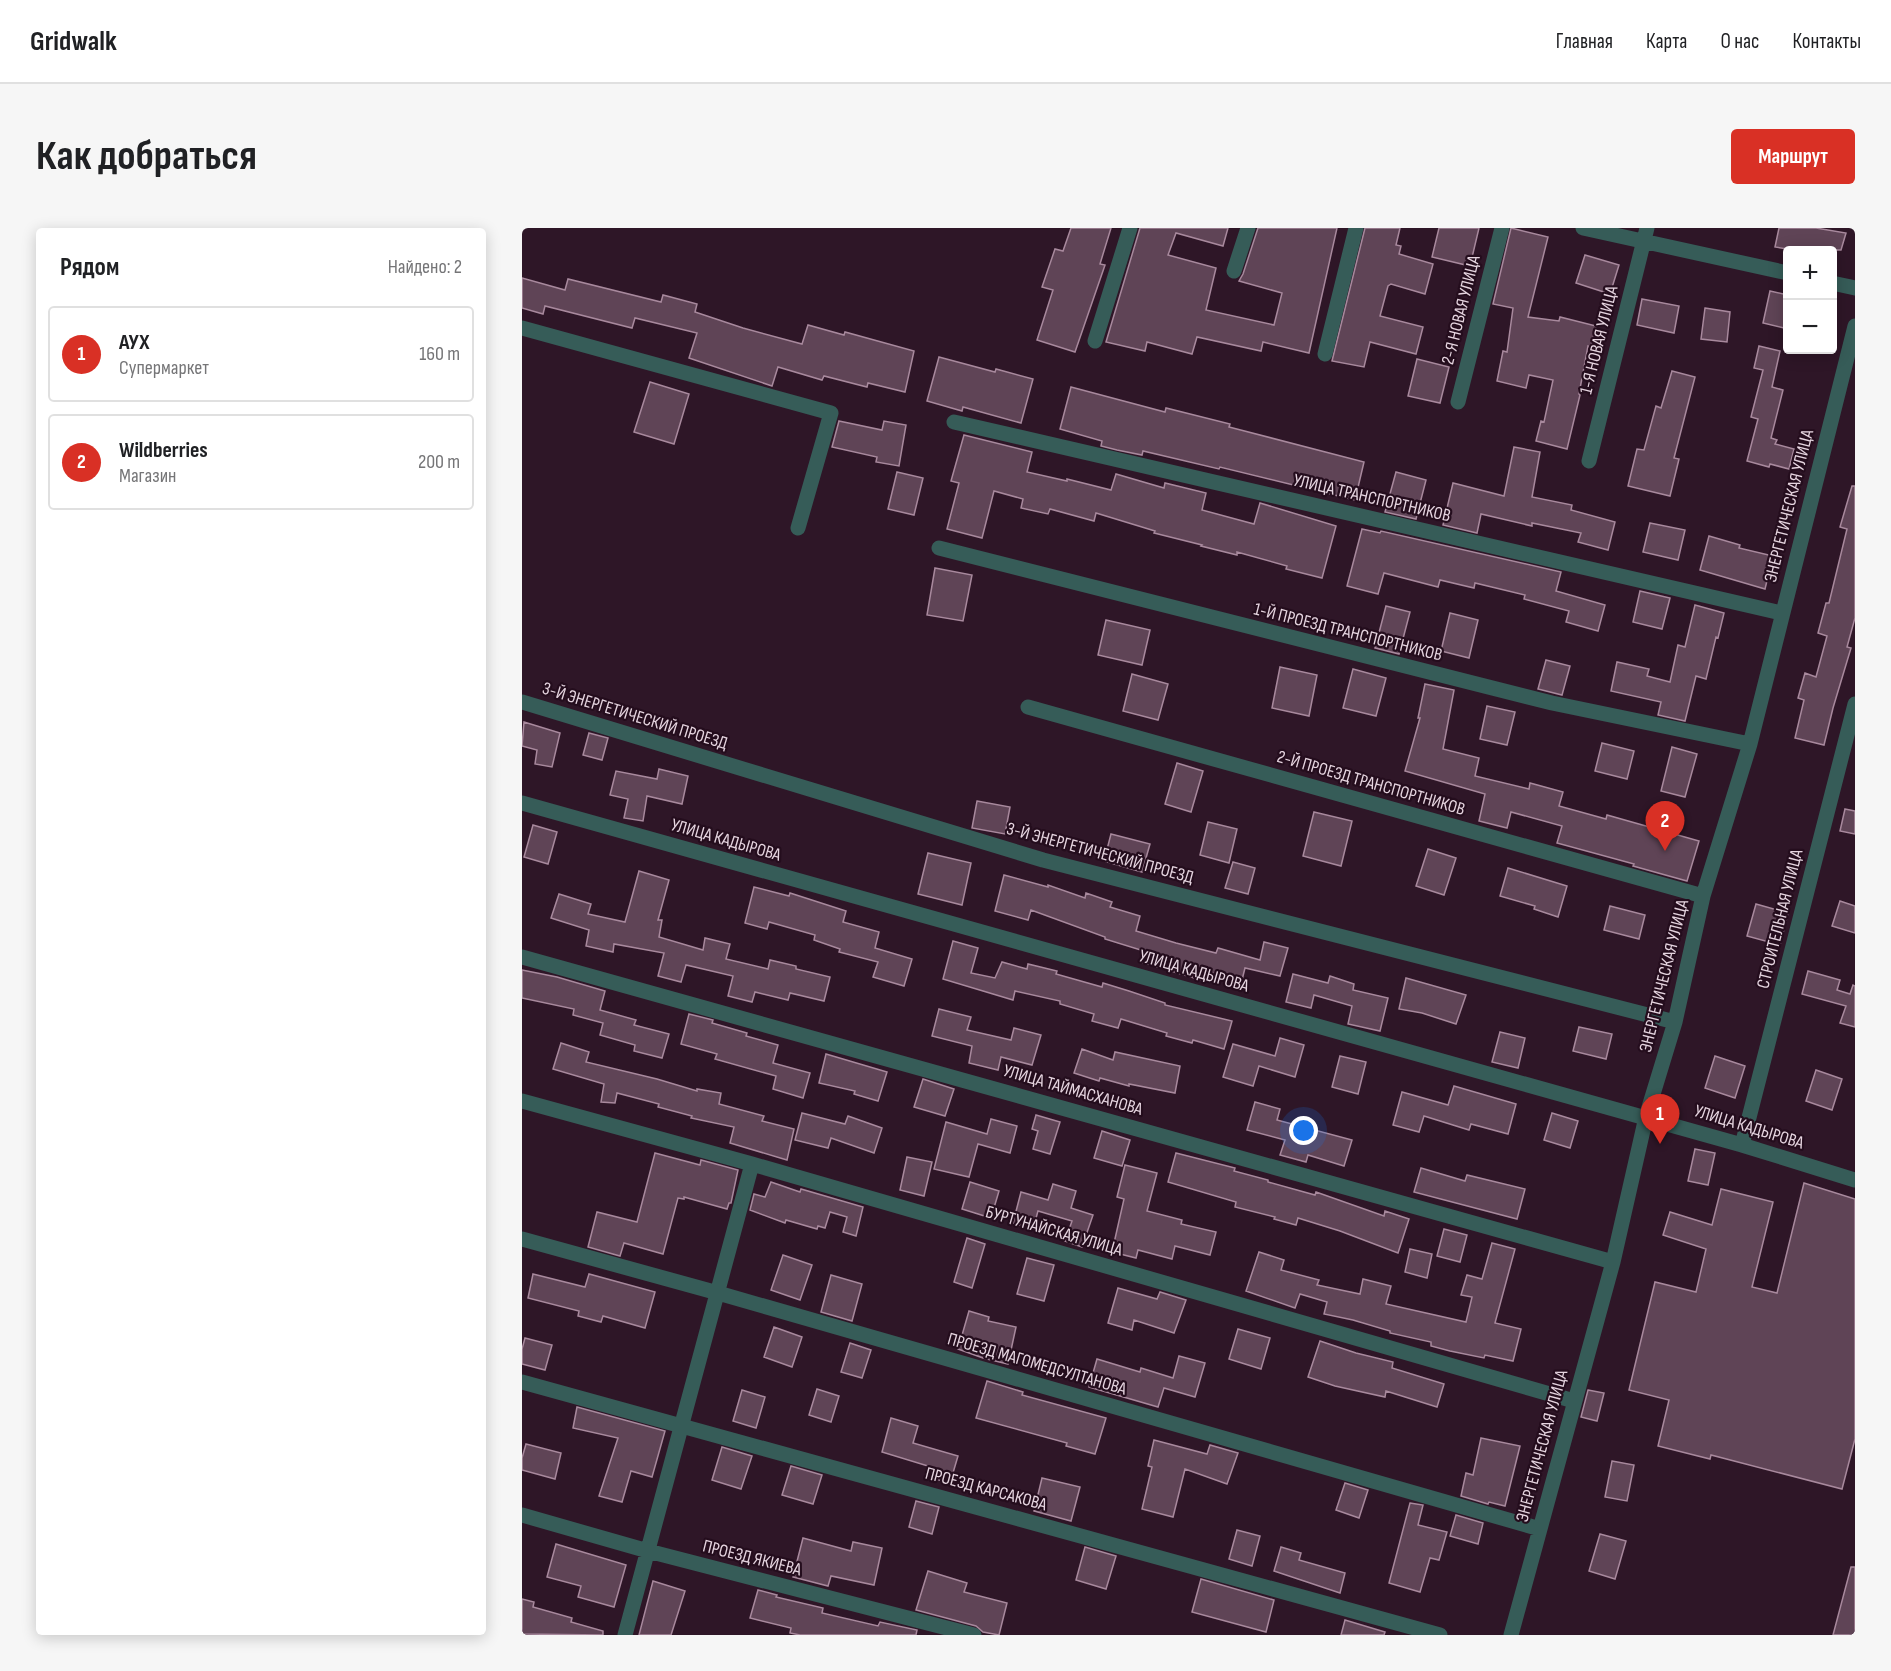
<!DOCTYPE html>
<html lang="ru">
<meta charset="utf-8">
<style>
:root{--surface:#fff;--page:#f6f6f6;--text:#202124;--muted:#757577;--line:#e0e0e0;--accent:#d93025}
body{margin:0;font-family:"Sofia Sans Condensed",sans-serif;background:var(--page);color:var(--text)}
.controls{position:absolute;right:18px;top:18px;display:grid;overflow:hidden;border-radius:6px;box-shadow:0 3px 15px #0003}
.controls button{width:54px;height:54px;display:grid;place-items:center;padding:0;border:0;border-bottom:2px solid var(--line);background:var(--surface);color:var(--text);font:30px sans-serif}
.you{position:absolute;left:782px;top:903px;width:21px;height:21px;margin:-15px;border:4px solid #fff;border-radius:50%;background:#1a73e8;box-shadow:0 0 0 9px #1a73e833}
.badge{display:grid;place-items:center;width:39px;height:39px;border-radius:50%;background:var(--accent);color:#fff;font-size:20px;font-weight:700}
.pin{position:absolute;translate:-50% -50px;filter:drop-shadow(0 2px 3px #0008)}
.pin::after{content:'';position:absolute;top:32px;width:21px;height:18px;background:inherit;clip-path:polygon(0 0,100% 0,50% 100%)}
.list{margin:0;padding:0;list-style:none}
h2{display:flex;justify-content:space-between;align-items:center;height:78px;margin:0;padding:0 24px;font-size:26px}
h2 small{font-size:20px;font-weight:400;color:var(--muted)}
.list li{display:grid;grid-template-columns:39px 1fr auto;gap:18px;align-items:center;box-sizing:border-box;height:96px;margin:0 12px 12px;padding:0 12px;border:2px solid var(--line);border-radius:6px}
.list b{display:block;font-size:22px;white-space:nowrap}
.list p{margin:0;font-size:20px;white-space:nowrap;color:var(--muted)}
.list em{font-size:20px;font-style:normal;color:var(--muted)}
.map{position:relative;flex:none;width:1333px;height:1407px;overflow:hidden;border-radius:6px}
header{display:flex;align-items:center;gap:36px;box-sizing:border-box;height:84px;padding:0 30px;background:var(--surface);border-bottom:2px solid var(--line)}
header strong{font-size:28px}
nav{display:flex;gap:33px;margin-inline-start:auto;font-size:21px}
.intro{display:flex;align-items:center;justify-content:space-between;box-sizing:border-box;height:144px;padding:0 36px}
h1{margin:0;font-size:42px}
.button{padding:15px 27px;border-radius:6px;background:var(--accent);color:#fff;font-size:21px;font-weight:700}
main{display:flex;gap:36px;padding:0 36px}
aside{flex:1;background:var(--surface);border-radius:6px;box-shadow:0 3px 15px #0003}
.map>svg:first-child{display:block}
.building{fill:#5f4456;stroke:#a8899d;stroke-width:1.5}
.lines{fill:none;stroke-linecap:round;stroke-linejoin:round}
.street{stroke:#365c58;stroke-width:15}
.labels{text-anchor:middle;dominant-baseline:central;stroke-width:4.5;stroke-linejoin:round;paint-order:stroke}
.street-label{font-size:18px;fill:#e6d5e0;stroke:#240d1d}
</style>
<header>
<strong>Gridwalk</strong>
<nav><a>Главная</a><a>Карта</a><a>О нас</a><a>Контакты</a></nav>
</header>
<div class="intro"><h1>Как добраться</h1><a class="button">Маршрут</a></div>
<main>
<aside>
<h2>Рядом<small>Найдено: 2</small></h2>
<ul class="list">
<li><span class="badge">1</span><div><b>АУХ</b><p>Супермаркет</p></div><em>160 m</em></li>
<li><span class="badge">2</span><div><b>Wildberries</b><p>Магазин</p></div><em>200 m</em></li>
</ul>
</aside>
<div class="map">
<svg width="1333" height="1407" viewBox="0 0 1333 1407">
<rect width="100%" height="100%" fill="#2e1627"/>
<!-- building -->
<path class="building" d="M549 0H589L578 36 583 37 553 124 515 112 531 62 520 59 533 21 541 23Z
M618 0H706L701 18 654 5 646 27 694 40 684 82 752 97 760 65 717 53 721 46 736 0H815L787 125 741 114 739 123 675 109 670 126 625 114 623 123 584 114Z
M843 0H878L874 17 879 18 877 26 911 36 903 66 869 56 866 58 858 88 901 99 894 126 848 114 842 139 810 133Z
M917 0H957L948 38 910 29Z
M989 0 1026 9 1006 89 1037 93 1038 89 1074 98 1069 119 1066 118 1057 166 1058 167 1045 221 1014 213 1019 193 1022 194 1031 152 1007 147 1004 160 975 153 981 123 985 124 991 80 971 76Z
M1257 0H1294L1324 5 1319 22H1271L1253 19Z
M1063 27 1097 37 1088 66 1054 55Z
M0 50 43 62 46 51 139 74 141 67 175 76 173 84 221 100 280 116 286 97 322 107 323 104 392 123 383 164 346 155 345 159 302 148 300 152 256 139 250 158 167 130 175 105 113 90 110 100 23 78 21 86 0 80Z
M1248 63 1266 67V101L1241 95Z
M1120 71 1157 78 1152 105 1115 97Z
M1183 80 1208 84 1205 114 1179 111Z
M1237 118 1258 123 1250 159 1261 162 1249 210 1255 212 1253 216 1272 221 1267 241 1248 236 1247 239 1225 233 1236 191 1229 189 1241 142 1232 140Z
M417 129 473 144 474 141 511 151 499 195 441 179 440 183 405 173Z
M895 131 927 139 918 175 886 168Z
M1150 143 1173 149 1152 230 1157 231 1148 268 1106 258 1115 221 1122 222 1134 178 1139 180Z
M128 154 167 166 152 216 112 204Z
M549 159 643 184 644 180 708 196 707 199 842 234 833 272 698 239 697 241 621 223 620 227 595 222 579 218 580 213 538 201Z
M317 193 360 202 362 193 384 197 377 238 354 234 355 229 310 219Z
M442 207 510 224 505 244 545 253V251L589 262 594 246 642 260 643 255 684 265 680 282 732 296 738 275 814 298 800 350 764 341 765 338 715 324V327L679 318 680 317 632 305 633 303 574 285 572 293 528 281 526 286 499 280 501 271 472 263 460 310 425 301 437 255 429 253Z
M992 219 1018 224 1010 269 1050 277 1049 282 1093 294 1086 322 1056 314 1059 305 1010 295V298L959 286 955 305 921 297 931 255 982 268Z
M375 244 401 250 392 287 366 281Z
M874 244 904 252 894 291 863 284Z
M1330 258H1333V390L1325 419 1329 420 1311 480 1302 517 1273 510 1282 472 1276 470 1283 445 1294 449 1305 408 1296 405 1304 375H1307L1325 301 1318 299Z
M1128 295 1163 302 1156 332 1121 324Z
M840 301 858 305 859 303 1039 344 1034 363 1083 377 1076 403 1044 394 1047 383 1002 371 1003 367 953 355 952 360 918 352 916 359 862 345 856 366 825 358Z
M1187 308 1218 317 1217 320 1251 328 1243 361 1178 342Z
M413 340 450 347 441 393 405 387Z
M1118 363 1148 370 1140 401 1111 394Z
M1173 377 1202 385 1196 410 1194 409 1184 451 1174 448 1163 493 1136 487 1139 474 1089 463 1095 434 1127 441 1125 448 1148 454 1156 417 1163 419Z
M864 378 888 384 877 426 853 420Z
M928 385 956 392 947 430 919 423Z
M584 392 628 402 620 437 576 427Z
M1024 432 1048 438 1040 467 1016 461Z
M758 439 795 447 787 488 750 480Z
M831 441 864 450 854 488 821 480Z
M610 446 646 456 636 492 601 483Z
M903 456 932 462 921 521 957 530 953 548 1007 561 1008 555 1041 564 1037 578 1084 591 1085 587 1177 613 1165 653 1111 638 1112 636 1035 615 1040 598 989 584 985 600 957 593 963 566 883 543 898 490H896Z
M965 478 993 484 985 517 958 511Z
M2 494 38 505 30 539 13 536 15 522 0 518Z
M67 505 86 510 80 532 61 527Z
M1080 515 1112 523 1105 551 1073 543Z
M1150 519 1175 526 1163 569 1139 563Z
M655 535 681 543 669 584 643 576Z
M137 541 166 548 160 576 125 568 121 593 102 590 106 571 88 567 94 543 135 551Z
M455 573 488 579 483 606 450 600Z
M1323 581 1333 583V606L1318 603Z
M792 584 830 593 819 638 781 628Z
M686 594 715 601 707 635 678 627Z
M11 597 35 604 26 636 2 629Z
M589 606 628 616 620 644 582 633Z
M906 621 934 630 922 667 894 658Z
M406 625 449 635 440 677 396 666Z
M711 634 733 640 726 666 703 660Z
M986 640 1045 658 1036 689 1012 681 1013 678 978 668Z
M117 643 147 652 136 692H140L137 709 181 722 183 710 208 716 204 731 246 741 248 732 274 738V741L308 749 302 773 268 765 266 772 233 764 230 774 206 768 211 748 164 737 159 754 136 748 142 725 92 716 91 724 64 718 67 702 29 690 37 666 69 676 66 686 103 694Z
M482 647 526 659V657L563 670 564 665 590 674 588 679 618 688 614 703 654 715 694 725 696 720 738 732 742 714 766 720 758 748 723 740 720 752 681 743 679 752 619 734 622 723 583 711V709L509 682 506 692 473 683Z
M232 659 267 668 268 665 324 683 321 694 357 704 353 720 390 731 382 758 351 749 356 734 317 724 318 721 292 712 293 707 247 694 245 701 223 695Z
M1318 673 1333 678V705L1310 698Z
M1234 676 1266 685 1258 717 1225 708Z
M1088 678 1123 687 1117 711 1082 702Z
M431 713 456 720 449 745 473 750 480 734 505 741 506 736 535 743 534 746 580 759 581 755 607 763 643 775V777L710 793 702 821 671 812 670 815 644 808 645 805 599 791 596 800 570 793 572 786 538 776V773L493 763 491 772 421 751Z
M0 742 35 749 83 763 78 782 114 792 112 797 147 806 140 830 112 823 113 817 78 807 81 795 51 787 52 781 0 770Z
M1286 743 1318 752 1315 762 1328 766 1331 757 1333 758V799L1318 795 1324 778 1280 766Z
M771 746 806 755 808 748 832 756 831 762 866 770 858 803 826 796 830 778 792 767 789 780 764 774Z
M884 750 944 767 934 796 900 785 877 781Z
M417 781 449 789 445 802 489 812 492 800 519 807 510 837 479 829 476 842 447 835 450 818 410 808Z
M167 786 191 792 190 795 225 805 224 808 256 817 251 835 288 845 281 870 251 861 254 848 193 831 195 826 159 816Z
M1057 799 1090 806 1084 831 1051 823Z
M978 804 1003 810 996 840 970 834Z
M758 810 782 817 773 849 737 838 731 858 701 849 711 816 753 828Z
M39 815 67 824 64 834 135 851 175 863V861L199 865 197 876 242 888 240 893 272 901 265 932 208 915 212 899 169 890 170 888 136 879 137 876 95 865 93 875 79 874 82 856 31 841Z
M560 821 591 832 593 824 658 838 653 865 607 856V858L578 850 577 853 552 845Z
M304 826 365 844 356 873 332 866 333 863 297 855Z
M818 828 844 834 836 866 810 859Z
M1193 828 1223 838 1213 870 1183 860Z
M1294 842 1320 851 1310 882 1284 873Z
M401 851 432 861 423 888 392 879Z
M932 858 994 876 986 906 949 896 947 902 902 888 897 904 871 897 880 864 926 877Z
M733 874 758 881 755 892 830 912 822 938 786 927 784 934 758 927 763 912 725 902Z
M280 885 323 896 326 888 360 900 352 925 309 910 306 920 273 912Z
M1030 885 1056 893 1048 920 1022 912Z
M514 887 538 894 528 926 511 921 516 903 510 901Z
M469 891 495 898 488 925 456 916 447 949 412 941 424 894 465 906Z
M580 903 608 912 600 938 572 930Z
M1173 921 1193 925 1186 957 1166 953Z
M133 925 178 937 179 932 216 942 209 975H207L205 981 162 969V971L156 970 141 1026 102 1015 98 1028 66 1019 75 984 115 994Z
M654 925 713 940 712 943 746 952V954L793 967 794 964 862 988 863 983 887 991 876 1025 818 1003 776 990 774 997 752 991 753 989 713 979 714 974 646 954Z
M385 929 410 934 402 968 378 962Z
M603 937 635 945 625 983 660 992 659 996 694 1004 688 1027 653 1018 650 1031 616 1022 614 1030 590 1024 602 971 595 969Z
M899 940 943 953 945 947 1003 961 995 991 892 964Z
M249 954 278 964 279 961 341 979 334 1008 321 1004 325 989 308 984 303 1000 296 998 295 1001 264 992 263 995 228 982 232 966 243 969Z
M448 954 477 963 469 990 440 981Z
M1282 955 1333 971V1211L1320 1261 1189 1227 1188 1231 1136 1218 1147 1172 1107 1162 1133 1054 1174 1064 1184 1021 1141 1007 1148 984 1190 997 1199 961 1251 974 1230 1059 1255 1065Z
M531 956 554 963 549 980 571 987 560 1019 543 1013 550 993 516 983 511 1001 491 995 499 964 526 972Z
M922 1001 945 1007 938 1034 915 1028Z
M445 1010 463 1016 450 1060 432 1054Z
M970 1015 993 1021 973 1095 999 1101 991 1133 963 1127 962 1130 928 1123 909 1118V1114L868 1105V1103L831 1092 802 1086 805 1074 778 1066 773 1080 724 1063 737 1024 762 1032 759 1042 797 1052 795 1057 838 1066 841 1051 869 1058 864 1076 944 1094 950 1069 939 1067 945 1047 960 1051Z
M888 1021 910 1026 905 1050 883 1044Z
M261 1027 290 1037 278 1072 249 1062Z
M505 1030 532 1037 522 1073 495 1066Z
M11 1046 63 1059 67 1046 133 1064 123 1100 81 1088 79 1094 56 1088 57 1083 6 1070Z
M309 1047 340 1056 330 1093 299 1084Z
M596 1060 635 1071 638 1064 664 1072 652 1105 612 1092 610 1102 586 1095Z
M447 1083 467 1089 466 1093 494 1099 486 1136 461 1130 436 1121Z
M252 1099 280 1109 270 1139 242 1129Z
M716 1101 748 1110 739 1141 707 1131Z
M3 1110 30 1117 23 1142 0 1136V1121Z
M798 1113 834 1125 871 1134 870 1140 922 1156 915 1179 864 1163 863 1169 813 1158 786 1149Z
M328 1115 349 1122 340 1150 319 1144Z
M657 1128 683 1135 673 1169 642 1160 636 1179 567 1159 575 1131 618 1144 619 1140 651 1150Z
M465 1153 501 1164 500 1167 584 1190 573 1226 544 1218 545 1215 454 1190Z
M295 1161 317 1168 309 1194 287 1187Z
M220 1162 243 1169 234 1200 211 1193Z
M1066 1162 1082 1165 1075 1193 1059 1189Z
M55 1179 143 1203 130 1249 109 1243 100 1274 77 1268 96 1210 51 1200Z
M369 1190 396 1198 391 1215 436 1228 428 1255 403 1248 406 1238 360 1224Z
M959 1210 998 1218 983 1278 967 1274 966 1276 939 1268 944 1245 951 1247Z
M632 1212 685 1226 688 1217 716 1225 705 1256 663 1241 651 1289 620 1281 630 1239 626 1238Z
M4 1216 39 1225 33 1251 0 1242V1230Z
M200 1219 230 1228 219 1261 190 1252Z
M1090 1233 1112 1237 1105 1273 1083 1269Z
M269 1238 300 1247 291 1276 260 1267Z
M520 1250 558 1259 549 1293 512 1283Z
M823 1255 846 1262 837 1290 814 1282Z
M394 1273 417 1279 410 1306 387 1299Z
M888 1275 901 1277 896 1297 925 1304 917 1332 908 1330 898 1364 867 1355Z
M934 1287 961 1295 956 1316 928 1308Z
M715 1302 738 1308 730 1338 707 1331Z
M1078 1306 1104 1313 1093 1351 1067 1343Z
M281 1310 329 1323 331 1314 360 1320 352 1357 309 1348 306 1358 271 1349Z
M34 1316 104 1337 92 1379 56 1369 59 1358 25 1349Z
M563 1319 594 1328 584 1361 554 1352Z
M759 1319 779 1325 777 1332 823 1345 818 1365 752 1343Z
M1329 1339H1333V1407H1311Z
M406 1343 445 1355 442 1364 485 1375 477 1407 461 1404 454 1398 394 1382Z
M679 1351 752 1372 744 1404 670 1384Z
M131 1353 163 1363 149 1407H117Z
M236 1362 255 1367 254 1369 301 1380 300 1385 356 1398 358 1394 395 1402 394 1407H278L268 1405 269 1400 228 1390Z
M0 1371 12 1374 11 1379 50 1390 49 1394 81 1403V1407L0 1406Z
M823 1392 863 1404 862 1407H819Z"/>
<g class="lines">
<!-- street -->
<path class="street" d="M1061 0 1266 45
M712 43 726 0
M1310 55 1333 60
M0 100 309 185 276 300
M573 113 608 0
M803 126 834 0
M936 174 980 0
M432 194 1259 385
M1067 233 1125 0
M417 320 1030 475 1228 516
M0 474 521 632 1153 794
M506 479 1181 668
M0 575 1220 917 1333 952
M0 729 1091 1034
M0 873 230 936 1052 1173
M1220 917 1333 476
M0 1011 196 1065 1018 1301
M0 1154 918 1407
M0 1287 126 1323 452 1407
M103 1407 230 936
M989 1407 1091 1034 1124 889 1153 794 1181 668 1228 516 1333 98"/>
</g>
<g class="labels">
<!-- street labels -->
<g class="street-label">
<text transform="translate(939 82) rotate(-76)">2-Я НОВАЯ УЛИЦА</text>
<text transform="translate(1077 112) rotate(-76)">1-Я НОВАЯ УЛИЦА</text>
<text transform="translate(850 270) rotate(13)">УЛИЦА ТРАНСПОРТНИКОВ</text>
<text transform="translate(1267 278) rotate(-76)">ЭНЕРГЕТИЧЕСКАЯ УЛИЦА</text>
<text transform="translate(826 404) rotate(14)">1-Й ПРОЕЗД ТРАНСПОРТНИКОВ</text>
<text transform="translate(113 488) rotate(17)">3-Й ЭНЕРГЕТИЧЕСКИЙ ПРОЕЗД</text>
<text transform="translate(849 555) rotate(16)">2-Й ПРОЕЗД ТРАНСПОРТНИКОВ</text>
<text transform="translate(204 612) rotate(16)">УЛИЦА КАДЫРОВА</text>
<text transform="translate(578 625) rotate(15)">3-Й ЭНЕРГЕТИЧЕСКИЙ ПРОЕЗД</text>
<text transform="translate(1258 691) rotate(-76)">СТРОИТЕЛЬНАЯ УЛИЦА</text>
<text transform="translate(672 743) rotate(16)">УЛИЦА КАДЫРОВА</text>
<text transform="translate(1142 748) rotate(-76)">ЭНЕРГЕТИЧЕСКАЯ УЛИЦА</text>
<text transform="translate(551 862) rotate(16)">УЛИЦА ТАЙМАСХАНОВА</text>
<text transform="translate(1227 899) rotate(17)">УЛИЦА КАДЫРОВА</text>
<text transform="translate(532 1003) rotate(16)">БУРТУНАЙСКАЯ УЛИЦА</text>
<text transform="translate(515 1136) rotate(16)">ПРОЕЗД МАГОМЕДСУЛТАНОВА</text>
<text transform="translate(1020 1218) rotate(-75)">ЭНЕРГЕТИЧЕСКАЯ УЛИЦА</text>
<text transform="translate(464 1261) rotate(15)">ПРОЕЗД КАРСАКОВА</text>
<text transform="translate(230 1330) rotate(14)">ПРОЕЗД ЯКИЕВА</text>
</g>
</g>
</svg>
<div class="controls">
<button>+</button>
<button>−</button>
</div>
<div class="you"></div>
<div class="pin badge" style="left:1138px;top:916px">1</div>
<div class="pin badge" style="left:1143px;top:623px">2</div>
</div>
</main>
